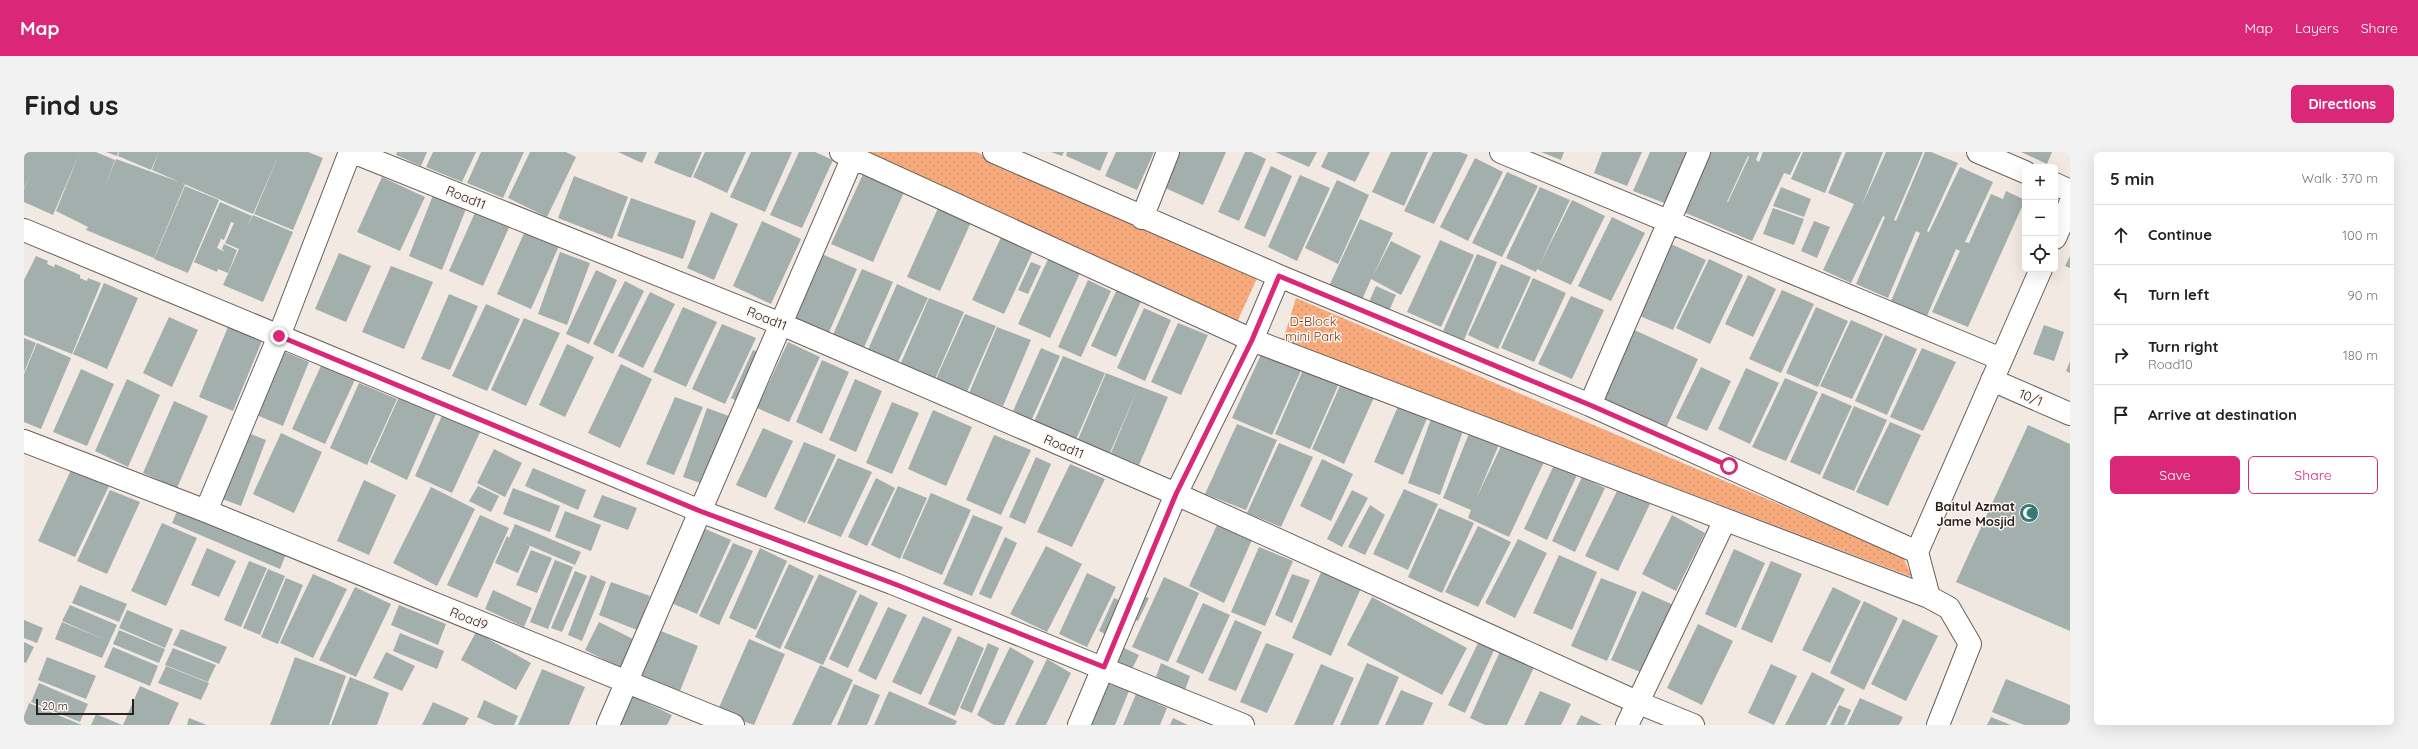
<!DOCTYPE html>
<meta charset="utf-8">
<style>
:root{--surface:#fff;--page:#f2f2f2;--text:#222;--muted:#767676;--line:#e0e0e0;--accent:#db2777}
body{margin:0;font-family:Quicksand,sans-serif;background:var(--page);color:var(--text)}
.controls{position:absolute;right:12px;top:12px;display:grid;overflow:hidden;border-radius:6px;box-shadow:0 4px 16px #0002}
.controls button{width:36px;height:36px;display:grid;place-items:center;padding:0;border:0;border-bottom:1px solid var(--line);background:var(--surface);color:var(--text);font:20px sans-serif}
.scale{position:absolute;left:12px;bottom:10px;width:98px;box-sizing:border-box;padding-left:4px;border:2px solid #272321;border-top:0;font-size:11px;line-height:14px;white-space:nowrap;color:#272321;-webkit-text-stroke:3px #fff6f2;paint-order:stroke}
.stop{position:absolute;width:12px;height:12px;margin:-9px;border:3px solid #db2777;border-radius:50%;background:#fff}
.stop.end{background:#db2777;border-color:#fff;box-shadow:0 1px 4px #0008}
.list{margin:0;padding:0;list-style:none}
h2{display:flex;justify-content:space-between;align-items:center;height:52px;margin:0;padding:0 16px;font-size:17px}
h2 small{font-size:13px;font-weight:400;color:var(--muted)}
.list li{display:grid;grid-template-columns:26px 1fr auto;gap:12px;align-items:center;box-sizing:border-box;height:60px;padding:0 16px;border-top:1px solid var(--line)}
.list b{display:block;font-size:15px;white-space:nowrap}
.list p{margin:0;font-size:13px;white-space:nowrap;color:var(--muted)}
.list em{font-size:13px;font-style:normal;color:var(--muted)}
.actions{display:flex;gap:8px;padding:12px 16px}
.actions a{flex:1;padding:9px 0;border:1px solid var(--accent);border-radius:6px;text-align:center;font-size:14px;color:var(--accent)}
.actions .main{background:var(--accent);color:#fff}
.icon{flex:none;width:22px;height:22px;fill:none;stroke:currentColor;stroke-width:2;stroke-linecap:round;stroke-linejoin:round}
.map{position:relative;flex:none;width:2046px;height:573px;overflow:hidden;border-radius:6px}
header{display:flex;align-items:center;gap:24px;box-sizing:border-box;height:56px;padding:0 20px;background:var(--accent);color:#fff}
header strong{font-size:19px}
nav{display:flex;gap:22px;margin-inline-start:auto;font-size:14px}
.intro{display:flex;align-items:center;justify-content:space-between;box-sizing:border-box;height:96px;padding:0 24px}
h1{margin:0;font-size:28px}
.button{padding:10px 18px;border-radius:6px;background:var(--accent);color:#fff;font-size:14px;font-weight:700}
main{display:flex;gap:24px;padding:0 24px}
aside{flex:1;background:var(--surface);border-radius:6px;box-shadow:0 4px 16px #0002}
.map>svg:first-child{display:block}
.park{fill:url(#park-dots)}
.building{fill:#a3afad;fill-rule:evenodd}
.lines{fill:none;stroke-linecap:round;stroke-linejoin:round}
.street-casing{stroke:#69605b;stroke-width:24}
.street{stroke:#fff;stroke-width:22}
.route{stroke:#db2777;stroke-width:5}
.labels{text-anchor:middle;dominant-baseline:central;stroke-width:3;stroke-linejoin:round;paint-order:stroke}
.street-label{font-size:13px;fill:#272321;stroke:#fff6f2}
.park-label{font-size:13px;fill:#77401b;stroke:#fff6f2}
.poi-label{font-size:13px;font-weight:bold;fill:#272321;stroke:#fff6f2;text-anchor:end}
</style>
<header>
<strong>Map</strong>
<nav><a>Map</a><a>Layers</a><a>Share</a></nav>
</header>
<div class="intro"><h1>Find us</h1><a class="button">Directions</a></div>
<main>
<div class="map">
<svg width="2046" height="573" viewBox="0 0 2046 573">
<defs>
<pattern id="park-dots" width="8" height="8" patternUnits="userSpaceOnUse"><rect width="8" height="8" fill="#f7aa7c"/><path d="M2 2h.1M6 6h.1" fill="none" stroke="#d4926b" stroke-width="1.8" stroke-linecap="round"/></pattern>
</defs>
<rect width="100%" height="100%" fill="#f3e9e3"/>
<!-- park -->
<path class="park" d="M845 0H952L1235 122 1213 170 840 10Z
M1272 146 1879 405 1888 425 1259 188Z"/>
<!-- building -->
<path class="building" d="M0 0H56L29 63 0 50V37L6 24 0 36Z
M56 0H72L91 8 80 37 92 7 161 32 130 106 62 78 64 75 32 59Z
M82 0H94L93 4Z
M95 0H135L127 18 94 4Z
M135 0H256L229 62 128 18Z
M256 0H284L299 6 269 78 230 62Z
M373 0H403L397 14 372 3Z
M409 0H452L438 30 402 15Z
M457 0H500L479 46 443 31Z
M506 0H542L552 5 523 65 484 46Z
M594 0H623L618 11Z
M635 0H678L667 26 630 11Z
M681 0H722L703 41 669 25Z
M727 0H768L741 60 706 45Z
M775 0H791L809 8 778 76 746 63Z
M1027 0H1040L1038 4Z
M1043 0H1084L1076 19 1042 4Z
M1092 0H1130L1113 38 1081 24Z
M1154 0H1202L1179 53 1139 35Z
M1221 0H1227L1242 7 1215 69 1194 60Z
M1251 0H1293L1285 15Z
M1304 0H1346L1331 30 1297 15Z
M1367 0H1404L1380 54 1348 40Z
M1409 0H1436L1444 3 1410 72 1380 59Z
M1517 0H1540L1537 8Z
M1578 0H1618L1603 34 1570 21Z
M1626 0H1665L1643 52 1609 39Z
M1683 0H1735L1732 8 1735 10 1739 0H1777L1766 23 1760 21 1728 89 1657 59ZM1724 4 1725 5 1704 50H1703Z
M1779 0H1818L1801 41 1767 27Z
M1822 0H1859L1838 53 1862 0H1899L1870 68 1872 69 1901 0H1907L1934 11 1903 79 1905 80 1936 15 1969 30 1941 90 1945 91 1967 42 1979 47 1982 39 2001 48 1944 175 1908 160 1936 99 1932 97 1903 164 1867 149 1896 81 1892 79 1864 146 1832 132 1861 65 1859 64 1827 131 1799 118 1830 52 1804 41Z
M1997 0H2028L2023 12Z
M1451 6 1479 20 1444 89 1416 75Z
M1247 14 1268 24 1241 85 1220 76Z
M840 20 881 38 849 110 807 92Z
M1483 20 1514 34 1478 105 1448 91Z
M1276 23 1306 36 1273 109 1244 95Z
M550 24 604 45 588 87 534 66Z
M358 25 401 45 376 99 333 80Z
M1313 28 1345 43 1314 112 1281 96Z
M161 34 195 48 164 121 130 107Z
M1516 35 1546 48 1515 114 1548 48 1581 64 1547 133 1513 117 1512 120 1482 106Z
M1757 35 1787 47 1780 65 1749 54Z
M411 38 444 52 418 118 385 104Z
M607 46 672 69 659 107 593 84Z
M196 50 228 64 222 77 229 63 269 80 239 150 199 133 215 97 201 91 210 71 207 70 200 88 190 84 197 87 193 96 201 100 198 97 200 92 213 98 204 121 194 117 193 120 170 110Z
M915 54 948 68 916 139 883 125Z
M453 56 487 71 459 134 425 119Z
M1749 56 1780 67 1770 93 1739 82Z
M687 60 714 72 690 128 663 116Z
M1588 65 1621 81 1587 149 1554 134Z
M1336 67 1369 81 1349 124 1367 89 1397 104 1377 143 1347 127 1338 148 1305 134Z
M738 69 777 87 747 152 709 134Z
M1790 69 1806 75 1793 106 1777 99Z
M501 79 535 94 507 157 473 142Z
M979 81 1011 95 980 162 948 148Z
M1416 88 1450 103 1417 175 1383 160Z
M1645 91 1682 108 1649 178 1611 162Z
M536 100 566 111 543 173 514 162Z
M793 100 833 117 802 187 762 171Z
M315 101 347 114 322 170 291 157Z
M1453 102 1473 110 1440 188 1419 179Z
M12 104 24 109 23 112 30 115 31 112 56 123V126L63 129 64 126 77 131 48 202 0 183V128Z
M2046 104V116L2041 114Z
M1025 105 1057 119 1026 186 994 172Z
M1685 107 1719 123 1686 192 1652 176Z
M1007 110 1017 114 1004 142 994 138Z
M1477 112 1507 125 1474 197 1444 183Z
M367 114 409 130 380 197 338 180Z
M838 117 869 130 838 200 807 187Z
M572 118 593 128 565 192 542 182Z
M1724 123 1752 137 1729 185 1701 172Z
M1509 126 1542 141 1510 210 1477 196Z
M1064 128 1087 139 1057 205 1034 195Z
M601 129 620 139 589 202 569 192Z
M80 131 114 146 83 217 49 202Z
M873 132 904 146 873 212 843 200Z
M1352 134 1372 143 1365 159 1345 150Z
M1094 135 1118 147 1092 205 1067 194Z
M1758 138 1790 152 1757 221 1725 207Z
M626 140 651 152 619 216 594 204Z
M425 142 454 154 426 218 397 207Z
M1547 144 1580 158 1548 227 1514 212Z
M905 146 940 160 911 227 876 213Z
M462 152 496 167 463 239 428 224Z
M659 155 693 170 662 235 629 220Z
M1792 155 1824 169 1794 235 1762 221Z
M1120 156 1147 168 1121 229 1093 216Z
M941 162 972 174 943 240 912 227Z
M145 165 174 178 148 235 119 221Z
M500 166 536 181 502 254 467 238Z
M1827 168 1859 182 1828 247 1796 234Z
M206 170 240 184 209 259 175 245Z
M1154 171 1184 183 1157 243 1127 230Z
M698 172 732 186 701 252 668 237Z
M2020 173 2040 180 2030 209 2009 202Z
M973 175 1007 188 979 254 945 241Z
M1606 176 1674 207 1642 276 1574 245Z
M1861 183 1893 197 1863 263 1831 249Z
M0 186 12 191 0 220Z
M764 190 796 205 765 270 733 256Z
M13 191 47 206 17 277 0 270V222Z
M543 192 570 205 541 265 515 253Z
M1017 196 1036 204 1008 267 989 259Z
M1240 196 1280 212 1248 283 1208 266Z
M1898 196 1932 210 1899 279 1866 265Z
M256 198 285 210 259 274 230 262Z
M729 198 739 202 717 251 707 246Z
M1039 204 1081 221 1051 290 1009 272Z
M301 205 335 219 301 292 268 277Z
M798 208 825 220 798 282 772 270Z
M2046 209V221L2042 219Z
M1282 211 1317 227 1286 297 1251 282Z
M597 212 628 227 596 296 564 281Z
M1677 215 1707 229 1683 279 1652 266Z
M1722 216 1755 231 1726 292 1694 277Z
M57 217 90 232 63 294 29 280Z
M1082 221 1115 234 1085 303 1053 290Z
M1761 226 1794 240 1762 309 1728 295Z
M103 227 136 243 104 315 71 299Z
M831 227 858 239 832 300 805 288Z
M1319 227 1352 241 1320 312 1288 297Z
M335 231 373 247 343 313 306 296Z
M1115 234 1144 245 1115 313 1087 301Z
M1798 241 1828 254 1796 323 1766 310Z
M375 245 412 262 383 328 346 310Z
M651 245 679 255 650 323 622 312Z
M150 249 184 264 153 336 119 321Z
M868 250 895 261 868 322 842 311Z
M1375 252 1404 264 1379 323 1350 310Z
M1830 254 1863 268 1830 339 1798 326Z
M683 256 710 266 682 333 659 325Z
M909 258 948 275 922 334 884 317Z
M420 259 458 276 428 341 391 324Z
M1407 267 1439 279 1416 343 1384 331Z
M1866 270 1897 283 1864 354 1832 340Z
M1213 272 1253 288 1222 358 1181 342Z
M2004 273 2046 292V479L1932 430Z
M739 276 769 289 742 346 712 333Z
M219 279 242 288 217 354 193 345Z
M1446 279 1476 290 1452 347 1479 290 1520 310 1485 385 1444 366 1447 358 1419 346Z
M257 281 298 300 270 361 229 342Z
M970 283 1007 298 977 363 942 348Z
M780 290 812 303 781 371 750 357Z
M1255 291 1289 305 1257 375 1223 361Z
M470 297 498 311 481 345 453 331Z
M1012 305 1027 312 1001 372 985 365Z
M814 306 848 320 817 385 783 371Z
M1298 307 1329 322 1307 369 1276 354Z
M1046 312 1081 327 1048 395 1013 380Z
M1530 313 1553 323 1523 388 1500 377Z
M509 316 562 338 554 358 501 334Z
M47 318 85 334 51 405 14 389Z
M1558 325 1581 336 1551 400 1528 389Z
M852 326 871 336 843 394 824 385Z
M340 328 372 343 345 403 313 389Z
M454 334 475 344 467 360 445 349Z
M874 334 903 346 876 407 847 393Z
M407 335 451 357 413 434 369 411Z
M489 336 536 354 526 380 479 362Z
M1380 337 1414 352 1384 418 1349 402Z
M1594 337 1626 352 1594 419 1561 404Z
M86 338 116 350 83 422 53 409Z
M1328 338 1344 346 1318 395 1303 387Z
M907 341 947 358 918 423 878 406Z
M578 343 613 356 604 378 569 365Z
M156 352 264 397 256 417 148 371Z
M1346 353 1361 363 1341 403 1324 395Z
M1415 356 1450 371 1418 441 1384 425Z
M541 359 577 373 567 399 531 385Z
M456 363 485 376 453 446 423 433Z
M949 363 979 375 948 444 919 432Z
M1648 363 1681 381 1652 439 1618 422Z
M138 371 173 386 142 454 107 439Z
M491 372 557 400 551 413 495 389 506 394 494 421 471 411 483 384 485 386Z
M1193 373 1228 388 1200 451 1165 434Z
M1454 374 1487 390 1454 455 1421 440Z
M679 376 707 388 673 462 645 450Z
M981 385 993 391 967 447 955 442Z
M1494 387 1523 401 1491 466 1461 451Z
M709 391 729 399 695 473 675 464Z
M1022 394 1058 412 1023 480 986 462Z
M1235 395 1269 409 1241 474 1207 460Z
M183 396 212 409 195 445 167 433Z
M736 396 763 409 732 478 705 466Z
M1710 397 1741 411 1712 476 1681 462Z
M507 398 528 406 513 441 492 433Z
M1535 403 1573 420 1548 478 1509 461Z
M531 408 549 415 524 477 506 470Z
M225 409 243 416 217 475 200 468Z
M1747 409 1778 422 1748 491 1717 477Z
M765 412 790 424 756 497 731 485Z
M1299 416 1338 434 1307 504 1268 486Z
M244 417 261 424 236 483 219 476Z
M551 419 563 424 538 480 527 476Z
M1063 421 1092 435 1063 495 1035 482Z
M289 422 323 437 289 506 256 491Z
M795 422 833 439 799 513 760 496Z
M1268 422 1286 428 1268 471 1251 463Z
M567 423 582 430 558 489 544 483Z
M1140 425 1175 441 1144 510 1108 495Z
M262 426 279 433 254 492 237 485Z
M1577 426 1613 440 1583 509 1547 494Z
M587 430 626 444 613 478 575 463Z
M56 433 103 452 95 470 48 451Z
M331 435 367 452 332 525 295 508Z
M1809 435 1837 449 1806 511 1778 498Z
M469 438 508 456 500 475 461 457Z
M1618 439 1652 454 1621 522 1587 508Z
M836 442 854 451 824 516 805 507Z
M1115 442 1125 446 1114 469 1105 465Z
M1348 445 1443 496 1418 543 1323 493Z
M1090 446 1102 451 1087 485 1075 479Z
M1840 449 1874 466 1840 538 1806 521Z
M1179 451 1206 463 1179 522 1152 510Z
M46 453 93 473 78 506 31 487 38 470 84 489 38 469Z
M375 453 422 472 414 493 367 473Z
M864 455 883 463 852 528 834 519Z
M103 458 149 477 141 496 95 476Z
M899 464 928 477 897 543 868 530Z
M1879 467 1914 484 1882 549 1847 532Z
M0 468 19 476 13 491 0 486Z
M1211 468 1238 480 1212 539 1184 528Z
M575 470 615 490 600 518 561 498Z
M1674 472 1709 489 1678 553 1643 536Z
M157 477 203 495 195 512 149 493Z
M632 477 674 494 656 539 614 522Z
M95 478 141 497 135 511 89 492Z
M452 480 507 511 492 538 437 508Z
M376 481 420 499 413 517 369 499Z
M934 484 960 496 931 564 904 552Z
M725 487 761 502 730 573 693 560Z
M1456 487 1472 494 1441 561 1424 553Z
M0 490 10 495 2 511 0 510Z
M964 491 975 496 948 561 936 556Z
M1242 491 1270 502 1243 561 1216 550Z
M89 495 134 514 126 534 80 515Z
M986 495 1010 509 980 573H970L953 563Z
M1098 495 1115 503 1108 517 1091 509Z
M1478 495 1512 511 1483 573H1461L1446 566Z
M149 496 192 513 184 530 141 513Z
M362 500 391 514 378 539 349 526Z
M23 505 72 524 62 547 14 528Z
M271 505 322 524 305 573H246Z
M1023 507 1047 521 1022 573H991Z
M1137 511 1166 524 1161 538 1132 525Z
M1343 511 1375 525 1354 573H1316Z
M1297 512 1330 526 1309 573H1270Z
M1747 512 1773 524 1750 573 1724 561Z
M796 513 829 528 807 573H768Z
M142 514 185 531 177 548 134 531Z
M518 517 561 535 545 573H494Z
M1788 520 1821 537 1802 573H1761Z
M326 525 365 541 353 573H307Z
M1982 527 2046 553V573H2000L1968 560Z
M1080 530 1105 539 1091 573H1063Z
M15 531 64 552 56 570 7 550Z
M830 532 856 543 843 573H813Z
M116 534 155 551 145 573H99Z
M1377 538 1409 551 1399 573H1361Z
M865 539 933 569 931 573H850Z
M1516 539 1547 552 1537 573H1500Z
M1112 542 1143 556 1136 573H1099Z
M608 544 648 563 643 573H594Z
M1836 546 1879 565 1875 573H1823Z
M460 548 494 564 490 573H470L453 565Z
M409 550 445 566 441 573H398Z
M5 551 58 573H0V564Z
M1815 553 1827 558 1820 573H1806Z
M72 562 98 573H67Z
M1557 563 1578 573H1552Z
M1967 565 1987 573H1963Z
M165 566 183 573H163Z
M1149 566 1164 573H1146Z"/>
<g class="lines">
<defs>
<path id="street" d="M329 0 757 172 1152 342 1615 551 1669 573
M817 0 1228 188 1905 445
M970 0 1255 124 1566 253 1893 400 1905 445 1925 456 1946 492 1914 573
M1477 0 1977 207
M1954 0 2001 20
M2031 32 2046 39
M1118 66 1144 0
M0 78 676 359 868 431 1219 573
M2031 86 2046 52
M1968 228 2046 262
M1566 253 1675 0
M0 289 182 359 709 573
M182 359 255 184 326 0
M1893 400 2017 117
M584 573 831 0
M1055 573 1152 342 1228 188 1255 124
M1603 573 1701 368"/>
</defs>
<!-- street casing -->
<use href="#street" class="street-casing"/>
<!-- street -->
<use href="#street" class="street"/>
</g>
<g class="lines">
<!-- route -->
<path class="route" d="M255 184 676 359 868 431 1080 515 1152 342 1228 188 1255 124 1566 253 1705 314"/>
</g>
<!-- icons -->
<defs>
<symbol id="mosque-disc" viewBox="-11 -11 22 22"><circle r="9.5" fill="#357b73" stroke="#fff6f2"/><path d="M3.5-4.9A6 6 0 1 0 3.5 4.9A5 5 0 1 1 3.5-4.9Z" fill="#fff"/></symbol>
</defs>
<g fill-rule="evenodd">
<use href="#mosque-disc" x="1994" y="350" width="22" height="22"/>
</g>
<g class="labels">
<!-- street labels -->
<g class="street-label">
<text transform="translate(442 45) rotate(22)">Road11</text>
<text transform="translate(743 166) rotate(22)">Road11</text>
<text transform="translate(2007 245) rotate(23)">10/1</text>
<text transform="translate(1040 294) rotate(23)">Road11</text>
<text transform="translate(445 466) rotate(22)">Road9</text>
</g>
<!-- park labels -->
<g class="park-label">
<text x="1289" y="169">D-Block<tspan x="1289" dy="15">mini Park</tspan></text>
</g>
<!-- poi labels -->
<g class="poi-label">
<text x="1991" y="354">Baitul Azmat<tspan x="1991" dy="15">Jame Mosjid</tspan></text>
</g>
</g>
</svg>
<div class="controls">
<button>+</button>
<button>−</button>
<button><svg class="icon" aria-label="locate" viewBox="0 0 24 24"><circle cx="12" cy="12" r="6"/><path d="M12 2v4M12 18v4M2 12h4M18 12h4"/></svg></button>
</div>
<div class="scale">20 m</div>
<div class="stop" style="left:1705px;top:314px"></div>
<div class="stop end" style="left:255px;top:184px"></div>
</div>
<aside>
<h2>5 min<small>Walk · 370 m</small></h2>
<ul class="list">
<li><svg class="icon" aria-label="ahead" viewBox="0 0 24 24"><path d="M12 20V5M6 11l6-6 6 6"/></svg><div><b>Continue</b></div><em>100 m</em></li>
<li><svg class="icon" aria-label="left" viewBox="0 0 24 24"><path d="M17 20v-9H6M10 6l-5 5 5 5"/></svg><div><b>Turn left</b></div><em>90 m</em></li>
<li><svg class="icon" aria-label="right" viewBox="0 0 24 24"><path d="M7 20v-9h11M14 6l5 5-5 5"/></svg><div><b>Turn right</b><p>Road10</p></div><em>180 m</em></li>
<li><svg class="icon" aria-label="arrive" viewBox="0 0 24 24"><path d="M6 21V4h12l-3 4 3 4H6"/></svg><div><b>Arrive at destination</b></div></li>
</ul>
<div class="actions"><a class="main">Save</a><a>Share</a></div>
</aside>
</main>
